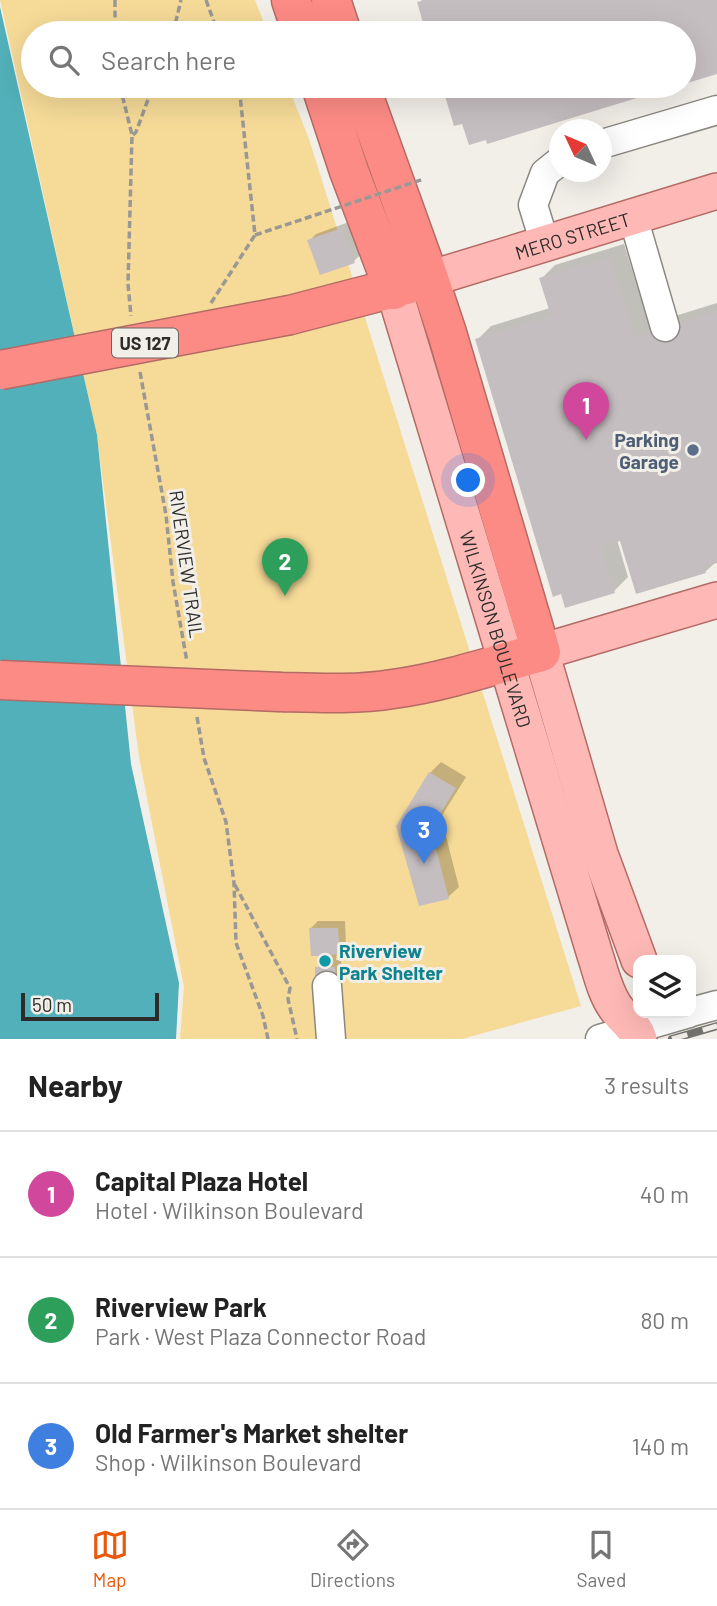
<!DOCTYPE html>
<meta charset="utf-8">
<style>
:root{--surface:#fff;--page:#f2f2f2;--text:#222;--muted:#767676;--line:#e0e0e0;--accent:#ea580c}
body{margin:0;font-family:Barlow,sans-serif;background:var(--page);color:var(--text)}
.controls{position:absolute;right:21px;bottom:21px;display:grid;overflow:hidden;border-radius:14px;box-shadow:0 7px 28px #0002}
.controls button{width:63px;height:63px;display:grid;place-items:center;padding:0;border:0;border-bottom:2px solid var(--line);background:var(--surface);color:var(--text);font:35px sans-serif}
.compass{position:absolute;left:549px;top:119px;width:63px;height:63px;border-radius:50%;background:var(--surface);box-shadow:0 7px 28px #0002;rotate:314deg}
.scale{position:absolute;left:21px;bottom:18px;width:138px;box-sizing:border-box;padding-left:7px;border:4px solid #2d2c2a;border-top:0;font-size:19px;line-height:24px;white-space:nowrap;color:#2d2c2a;-webkit-text-stroke:5px #f2efe9;paint-order:stroke}
.you{position:absolute;left:469px;top:481px;width:24px;height:24px;margin:-18px;border:5px solid #fff;border-radius:50%;background:#1a73e8;box-shadow:0 0 0 10px #1a73e833}
.badge{display:grid;place-items:center;width:46px;height:46px;border-radius:50%;background:var(--accent);color:#fff;font-size:23px;font-weight:700}
.pin{position:absolute;translate:-50% -58px;filter:drop-shadow(0 2px 4px #0008)}
.pin::after{content:'';position:absolute;top:37px;width:24px;height:21px;background:inherit;clip-path:polygon(0 0,100% 0,50% 100%)}
.list{margin:0;padding:0;list-style:none}
h2{display:flex;justify-content:space-between;align-items:center;height:91px;margin:0;padding:0 28px;font-size:30px}
h2 small{font-size:23px;font-weight:400;color:var(--muted)}
.list li{display:grid;grid-template-columns:46px 1fr auto;gap:21px;align-items:center;box-sizing:border-box;height:126px;padding:0 28px;border-top:2px solid var(--line)}
.list b{display:block;font-size:26px;white-space:nowrap}
.list p{margin:0;font-size:23px;white-space:nowrap;color:var(--muted)}
.list em{font-size:23px;font-style:normal;color:var(--muted)}
.icon{flex:none;width:38px;height:38px;fill:none;stroke:currentColor;stroke-width:2;stroke-linecap:round;stroke-linejoin:round}
.map{position:relative;flex:none;width:717px;height:1039px;overflow:hidden}
.search{position:absolute;background:var(--surface);box-shadow:0 7px 28px #0002;left:21px;right:21px;top:21px;height:77px;display:flex;align-items:center;gap:18px;box-sizing:border-box;padding:0 24px;border-radius:38px;color:var(--muted);font-size:26px}
.sheet{height:469px;background:var(--surface)}
nav{display:flex;justify-content:space-around;align-items:center;box-sizing:border-box;height:98px;border-top:2px solid var(--line);background:var(--surface);font-size:19px;color:var(--muted)}
nav a{display:grid;justify-items:center;gap:4px}
nav .on{color:var(--accent)}
.map>svg:first-child{display:block}
.green{fill:#f5da98}
.water{fill:#51b0b9}
.shadow{fill:#0003}
.building{fill:#c5bec0}
.lines{fill:none;stroke-linecap:round;stroke-linejoin:round}
.minor-casing{stroke:#8b8882;stroke-width:31}
.major-casing{stroke:#b46a65;stroke-width:38}
.highway-casing{stroke:#b46a65;stroke-width:41}
.path{stroke:#9a9894;stroke-width:3.5;stroke-dasharray:7 3.5;stroke-linecap:butt}
.minor{stroke:#fff;stroke-width:28}
.major{stroke:#feb9b6;stroke-width:35}
.highway{stroke:#fd8b85;stroke-width:38}
.rail-casing{stroke:#74736f;stroke-width:8}
.rail{stroke:#f2efe9;stroke-width:5;stroke-dasharray:16;stroke-linecap:butt}
.highway-bridge-casing{stroke:#b46a65;stroke-width:41;stroke-linecap:butt}
.path-bridge{stroke:#9a9894;stroke-width:3.5;stroke-dasharray:7 3.5;stroke-linecap:butt}
.highway-bridge{stroke:#fd8b85;stroke-width:38}
.service-dot{fill:#5c6f8a;stroke:#f2efe9;stroke-width:2.5}
.culture-dot{fill:#0f9aa8;stroke:#f2efe9;stroke-width:2.5}
.labels{text-anchor:middle;dominant-baseline:central;stroke-width:6;stroke-linejoin:round;paint-order:stroke}
.shield{fill:#f2efe9;stroke:#686663;stroke-width:2}
.shield-label{font-size:18px;font-weight:bold;fill:#2d2c2a}
.street-label{font-size:19px;fill:#2d2c2a;stroke:#f2efe9}
.service-label{font-size:19px;font-weight:bold;fill:#4e5e75;stroke:#f2efe9;text-anchor:end}
.culture-label{font-size:19px;font-weight:bold;fill:#0d838f;stroke:#f2efe9;text-anchor:start}
</style>
<div class="map">
<svg width="717" height="1039" viewBox="0 0 717 1039">
<rect width="100%" height="100%" fill="#f2efe9"/>
<!-- green -->
<path class="green" d="M0 0H255L268 33H33V86H288L309 139 581 1006 462 1039H180L184 987 139 757 97 436Z"/>
<!-- water -->
<path class="water" d="M0 7 97 435 131 764 179 983 176 1039H0Z"/>
<!-- shadow -->
<path class="shadow" d="M422 0H717V72L684 82V33H428L419 3Z
M444 86H672L488 142 487 138 463 121 456 124Z
M349 222 361 254 354 261 309 241 316 234Z
M624 244 649 324 717 303V561L705 572 621 539 617 540 628 577 614 591 477 340 491 326 550 308 541 279 555 265Z
M441 762 466 777 441 817 459 887 448 897 421 904 430 773Z
M318 921H345L346 945 337 953 336 960H341L342 977 335 984 317 968 321 964V954L311 928Z"/>
<!-- building -->
<path class="building" d="M425 0H717V74L684 84V33H426L417 2Z
M442 86H676L487 144 486 140 469 145 462 124 454 126Z
M342 228 355 263 320 275 307 240Z
M610 257 635 337 717 311V563L704 567 706 573 636 594 620 541 601 547 615 593 565 608 561 594 553 597 475 339 551 316 539 278Z
M429 772 456 788 431 829 449 899 419 906 396 826Z
M309 928H338L340 954 331 955 330 967H335L336 986 315 985V967H319V956H311Z"/>
<g class="lines">
<defs>
<path id="minor" d="M602 144 717 110
M633 217 665 327
M545 244 533 205 545 173 560 161
M327 986 331 1039
M691 1012 717 1005
M600 1039 689 1013"/>
<g id="major">
<path id="s1" d="M429 279 717 191"/>
<path id="s2" d="M394 290 595 955C601 973 605 993 616 1008 624 1020 635 1025 639 1039"/>
<path d="M639 960 600 854 541 652 717 600"/>
</g>
<path id="highway" d="M291 0 302 33
M331 0 342 33
M321 86 349 171 394 290
M290 315 417 282
M280 692C317 693 356 695 393 689 443 682 492 666 541 652L447 333 423 261 360 86"/>
</defs>
<!-- minor casing -->
<use href="#minor" class="minor-casing"/>
<!-- major casing -->
<use href="#major" class="major-casing"/>
<!-- highway casing -->
<use href="#highway" class="highway-casing"/>
<!-- path -->
<path class="path" d="M115 0V33
M206 0 218 33
M173 33 181 0
M120 86 132 135 128 284 131 316
M133 135 136 132 153 86
M211 303 255 235 239 86
M140 372 166 515 173 582 187 662
M197 717 204 758 226 822 234 883 236 943 263 1016 268 1039
M235 885 290 988 288 999 297 1039
M345 973 360 972"/>
<!-- minor -->
<use href="#minor" class="minor"/>
<!-- major -->
<use href="#major" class="major"/>
<!-- highway -->
<use href="#highway" class="highway"/>
<defs>
<path id="rail" d="M672 1039 717 1026"/>
</defs>
<!-- rail casing -->
<use href="#rail" class="rail-casing"/>
<!-- rail -->
<use href="#rail" class="rail"/>
<defs>
<path id="highway-bridge" d="M0 370 290 315
M0 680 280 692"/>
</defs>
<!-- highway-bridge casing -->
<use href="#highway-bridge" class="highway-bridge-casing"/>
<!-- path-bridge -->
<path class="path-bridge" d="M255 235 424 179"/>
<!-- highway-bridge -->
<use href="#highway-bridge" class="highway-bridge"/>
</g>
<!-- markers -->
<circle class="service-dot" cx="693" cy="450" r="7"/>
<circle class="culture-dot" cx="325" cy="961" r="7"/>
<g class="labels">
<!-- shield labels -->
<rect class="shield" x="112" y="328.5" width="66" height="29" rx="5"/>
<g class="shield-label">
<text x="145" y="343">US 127</text>
</g>
<!-- street labels -->
<g class="street-label">
<text stroke="none"><textPath href="#s1" startOffset="150">MERO STREET</textPath></text>
<text transform="translate(187 564) rotate(82)">RIVERVIEW TRAIL</text>
<text stroke="none"><textPath href="#s2" startOffset="354">WILKINSON BOULEVARD</textPath></text>
</g>
<!-- service labels -->
<g class="service-label">
<text x="679" y="439">Parking<tspan x="679" dy="22">Garage</tspan></text>
</g>
<!-- culture labels -->
<g class="culture-label">
<text x="339" y="950">Riverview<tspan x="339" dy="22">Park Shelter</tspan></text>
</g>
</g>
</svg>
<div class="controls">
<button><svg class="icon" aria-label="layers" viewBox="0 0 24 24"><path d="M12 4l9 5-9 5-9-5zM3 14l9 5 9-5"/></svg></button>
</div>
<svg class="compass" viewBox="-18 -18 36 36"><path d="M0-13l5 13h-10z" fill="#e53935"/><path d="M0 13l5-13h-10z" fill="#767676"/></svg>
<div class="scale">50 m</div>
<div class="you"></div>
<div class="pin badge" style="left:586px;top:440px;background:#d1479c">1</div>
<div class="pin badge" style="left:285px;top:596px;background:#2e9e5b">2</div>
<div class="pin badge" style="left:424px;top:864px;background:#3f7fe0">3</div>
<div class="search"><svg class="icon" aria-label="search" viewBox="0 0 24 24"><circle cx="10" cy="10" r="6"/><path d="M15 15l6 6"/></svg>Search here</div>
</div>
<section class="sheet">
<h2>Nearby<small>3 results</small></h2>
<ul class="list">
<li><span class="badge" style="background:#d1479c">1</span><div><b>Capital Plaza Hotel</b><p>Hotel · Wilkinson Boulevard</p></div><em>40 m</em></li>
<li><span class="badge" style="background:#2e9e5b">2</span><div><b>Riverview Park</b><p>Park · West Plaza Connector Road</p></div><em>80 m</em></li>
<li><span class="badge" style="background:#3f7fe0">3</span><div><b>Old Farmer's Market shelter</b><p>Shop · Wilkinson Boulevard</p></div><em>140 m</em></li>
</ul>
</section>
<nav>
<a class="on"><svg class="icon" aria-label="map" viewBox="0 0 24 24"><path d="M3 6l6-2 6 2 6-2v14l-6 2-6-2-6 2zM9 4v14M15 6v14"/></svg>Map</a>
<a><svg class="icon" aria-label="directions" viewBox="0 0 24 24"><path d="M12 3l9 9-9 9-9-9zM9 14v-3h6M13 9l2 2-2 2"/></svg>Directions</a>
<a><svg class="icon" aria-label="saved" viewBox="0 0 24 24"><path d="M7 4h10v16l-5-4-5 4z"/></svg>Saved</a>
</nav>
